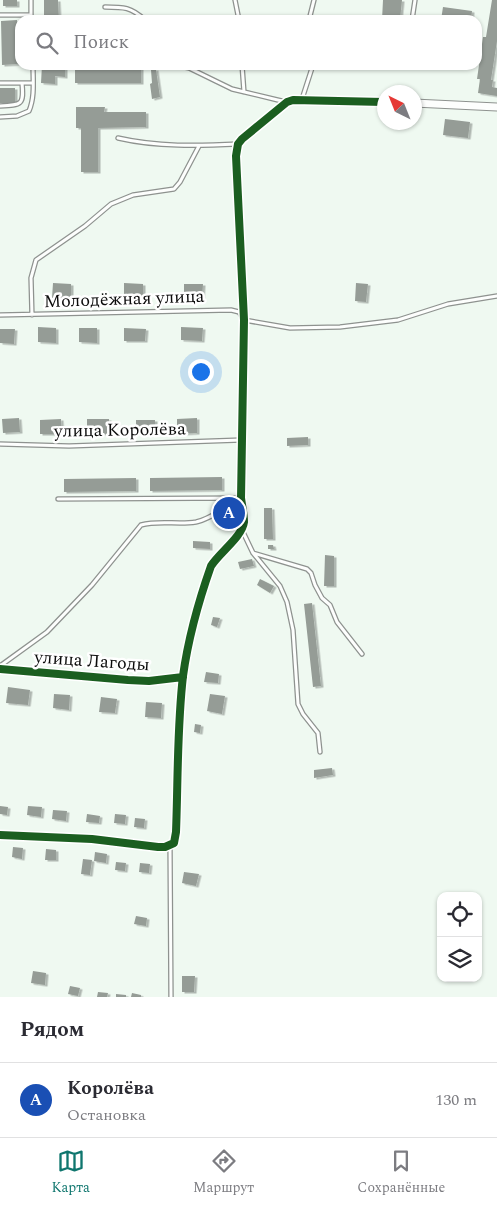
<!DOCTYPE html>
<html lang="ru">
<meta charset="utf-8">
<style>
:root{--surface:#fff;--page:#f2f2f3;--text:#2b2b33;--muted:#7c7c81;--line:#e1e1e2;--accent:#0f766e}
body{margin:0;font-family:Spectral,serif;background:var(--page);color:var(--text)}
.controls{position:absolute;right:15px;bottom:15px;display:grid;overflow:hidden;border-radius:10px;box-shadow:0 1px 4px #0004}
.controls button{width:45px;height:45px;display:grid;place-items:center;padding:0;border:0;border-bottom:1px solid var(--line);background:var(--surface);color:var(--text);font:25px sans-serif}
.compass{position:absolute;left:377px;top:85px;width:45px;height:45px;border-radius:50%;background:var(--surface);box-shadow:0 1px 4px #0004;rotate:317deg}
.you{position:absolute;left:200px;top:371px;width:18px;height:18px;margin:-12px;border:4px solid #fff;border-radius:50%;background:#1a73e8;box-shadow:0 0 0 8px #1a73e833}
.badge{display:grid;place-items:center;width:32px;height:32px;border-radius:50%;background:var(--accent);color:#fff;font-size:16px;font-weight:700}
.pin{position:absolute;translate:-50% -50%;border:2px solid #fff;box-shadow:0 1px 5px #0006}
.list{margin:0;padding:0;list-style:none}
h2{display:flex;justify-content:space-between;align-items:center;height:65px;margin:0;padding:0 20px;font-size:21px}
h2 small{font-size:16px;font-weight:400;color:var(--muted)}
.list li{display:grid;grid-template-columns:32px 1fr auto;gap:15px;align-items:center;box-sizing:border-box;height:75px;padding:0 20px;border-top:1px solid var(--line)}
.list b{display:block;font-size:19px;white-space:nowrap}
.list p{margin:0;font-size:16px;white-space:nowrap;color:var(--muted)}
.list em{font-size:16px;font-style:normal;color:var(--muted)}
.icon{flex:none;width:28px;height:28px;fill:none;stroke:currentColor;stroke-width:2;stroke-linecap:round;stroke-linejoin:round}
.map{position:relative;flex:none;width:497px;height:997px;overflow:hidden}
.search{position:absolute;background:var(--surface);box-shadow:0 1px 4px #0004;left:15px;right:15px;top:15px;height:55px;display:flex;align-items:center;gap:12px;box-sizing:border-box;padding:0 18px;border-radius:15px;color:var(--muted);font-size:19px}
.sheet{height:140px;background:var(--surface)}
nav{display:flex;justify-content:space-around;align-items:center;box-sizing:border-box;height:70px;border-top:1px solid var(--line);background:var(--surface);font-size:14px;color:var(--muted)}
nav a{display:grid;justify-items:center;gap:2px}
nav .on{color:var(--accent)}
.map>svg:first-child{display:block}
.building{fill:#959c96;filter:url(#shadow)}
.lines{fill:none;stroke-linecap:round;stroke-linejoin:round}
.service-casing{stroke:#8e928f;stroke-width:5.5}
.minor-casing{stroke:#8e928f;stroke-width:9}
.service{stroke:#fdfefd;stroke-width:3}
.minor{stroke:#fdfefd;stroke-width:7}
.cycleway-casing{stroke:#fff;stroke-width:11}
.cycleway{stroke:#1b5e20;stroke-width:8}
.labels{text-anchor:middle;dominant-baseline:central;stroke-width:5;stroke-linejoin:round;paint-order:stroke}
.street-label{font-size:18px;fill:#0b0b0b;stroke:#fff}
</style>
<div class="map">
<svg width="497" height="997" viewBox="0 0 497 997">
<defs>
<filter id="shadow"><feDropShadow dx="2.5" dy="1.5" stdDeviation="0" flood-color="#0004"/></filter>
</defs>
<rect width="100%" height="100%" fill="#eff9f1"/>
<!-- building -->
<path class="building" d="M3 0H17V6H3Z
M44 0H58L59 20H44Z
M383 0H402L400 20H382Z
M492 0H497V41L491 80H493L492 87 497 88V96L478 93 480 79H477L483 37H486Z
M443 7 472 11 471 20H441Z
M17 20 18 64 2 65 1 21Z
M42 65H65V77L55 76V84L41 83Z
M75 67H141V83H75Z
M156 69 160 97 152 99 150 84 152 83 151 70Z
M0 88H15V103H0Z
M76 107H105L104 112H146V127L98 128V172H81V128H76Z
M445 119 470 122 468 138 443 135Z
M53 283 71 284V299L52 298Z
M124 283 143 284V299L124 298Z
M356 283 368 284 366 302 355 301Z
M184 284H203L202 299H184Z
M38 327 56 328V343L38 342Z
M181 327 203 328 202 341 181 340Z
M79 328H97V343L79 342Z
M124 328 146 329 145 341H124Z
M0 329H15L14 344 0 343Z
M19 418 20 432 3 433 2 419Z
M197 418V433L177 434V419Z
M61 419 62 434H40V420Z
M87 419H109L110 434H87Z
M136 420H155V433H136Z
M308 437V445L287 446V438Z
M222 477V490L150 491V478Z
M136 478V491L64 492V479Z
M264 508H272L273 539H264Z
M193 541 210 542V549L193 548Z
M268 545H273L274 549H268Z
M325 555 334 556V586H324Z
M252 559 254 566 240 569 238 562Z
M260 579 274 586 270 593 257 585Z
M312 603 321 686 313 687 304 604Z
M213 617 220 618 217 627 211 625Z
M206 672 219 674 218 683 204 682Z
M8 687 30 690 28 705 6 703Z
M54 694 70 695 69 710 53 708Z
M210 694 225 696 222 714 207 711Z
M101 697 117 699 115 713 99 712Z
M146 702 162 703 161 718 145 717Z
M195 724 201 725 200 733 194 732Z
M332 768 333 775 314 778V770Z
M0 806 8 807 7 815 0 814Z
M28 806 42 807 41 817 27 815Z
M53 810 67 811 66 821 52 819Z
M87 814 100 816 99 823 86 822Z
M115 814 126 815 125 824 114 823Z
M135 818 145 819 144 828 134 827Z
M13 847 23 848 22 859 12 857Z
M46 849 56 850V860H45Z
M95 852 107 854 106 863 94 861Z
M83 859 92 860 90 875 81 874Z
M116 862 126 863 125 871 115 870Z
M140 863 150 864 149 873 139 872Z
M184 872 199 874 196 886 182 883Z
M136 916 147 918 146 926 134 924Z
M33 971 46 973 45 985 31 983Z
M182 976H195L194 992H182Z
M70 986 80 988 78 996 68 994Z
M98 992 108 993 107 997H97Z
M132 993 141 995V997H131Z
M116 994 126 995V997H116Z"/>
<g class="lines">
<defs>
<path id="service" d="M31 0V20
M235 0 239 20
M105 7C124 7 131 7 145 20
M0 15H31
M309 20 314 0
M412 20 415 0
M175 65 189 68 232 89 286 102
M242 65 244 92
M0 83H33
M302 99 313 65
M0 106C22 105 24 105 22 83
M0 117 17 116 29 111C35 97 33 81 33 65
M118 138C157 147 198 146 238 144
M0 315 231 310 239 312 244 320 290 328 340 327 398 320 448 304 497 296
M32 315 31 278 36 260 85 226 111 204 133 195 174 189 180 182 199 146
M0 444 69 446 241 440
M58 499 240 498
M242 530 253 553 280 586 287 602 293 630 298 704 303 714 318 733 320 752
M253 553 307 569 311 573 315 585 322 598 330 605 337 622 362 654
M0 666 47 632 92 585 141 525C159 520 178 525 196 522 211 519 227 506 240 499
M170 846 171 997"/>
<path id="minor" d="M414 103 497 107
M0 669 128 680 149 681 183 677
M0 835 92 839 158 847H165L174 843 176 832C178 782 177 727 183 676 188 640 199 600 211 566 220 552 242 537 244 522 244 514 242 506 241 498L244 320 236 156 238 144 242 139 287 102 293 100 384 102"/>
</defs>
<!-- service casing -->
<use href="#service" class="service-casing"/>
<!-- minor casing -->
<use href="#minor" class="minor-casing"/>
<!-- service -->
<use href="#service" class="service"/>
<!-- minor -->
<use href="#minor" class="minor"/>
<defs>
<path id="cycleway" d="M0 669 128 680 149 681 183 677
M0 835 92 839 158 847H165L174 843 176 832C178 782 177 727 183 676 188 640 199 600 211 566 220 552 242 537 244 522 244 514 242 506 241 498L244 320 236 156 238 144 242 139 287 102 293 100 384 102"/>
</defs>
<!-- cycleway casing -->
<use href="#cycleway" class="cycleway-casing"/>
<!-- cycleway -->
<use href="#cycleway" class="cycleway"/>
</g>
<g class="labels">
<!-- street labels -->
<g class="street-label">
<text transform="translate(124 299) rotate(-2)">Молодёжная улица</text>
<text transform="translate(120 430) rotate(-1)">улица Королёва</text>
<text transform="translate(92 661) rotate(4)">улица Лагоды</text>
</g>
</g>
</svg>
<div class="controls">
<button><svg class="icon" aria-label="locate" viewBox="0 0 24 24"><circle cx="12" cy="12" r="6"/><path d="M12 2v4M12 18v4M2 12h4M18 12h4"/></svg></button>
<button><svg class="icon" aria-label="layers" viewBox="0 0 24 24"><path d="M12 4l9 5-9 5-9-5zM3 14l9 5 9-5"/></svg></button>
</div>
<svg class="compass" viewBox="-18 -18 36 36"><path d="M0-13l5 13h-10z" fill="#e53935"/><path d="M0 13l5-13h-10z" fill="#7c7c81"/></svg>
<div class="you"></div>
<div class="pin badge" style="left:229px;top:513px;background:#1a4fb4">A</div>
<div class="search"><svg class="icon" aria-label="search" viewBox="0 0 24 24"><circle cx="10" cy="10" r="6"/><path d="M15 15l6 6"/></svg>Поиск</div>
</div>
<section class="sheet">
<h2>Рядом<small></small></h2>
<ul class="list">
<li><span class="badge" style="background:#1a4fb4">A</span><div><b>Королёва</b><p>Остановка</p></div><em>130 m</em></li>
</ul>
</section>
<nav>
<a class="on"><svg class="icon" aria-label="map" viewBox="0 0 24 24"><path d="M3 6l6-2 6 2 6-2v14l-6 2-6-2-6 2zM9 4v14M15 6v14"/></svg>Карта</a>
<a><svg class="icon" aria-label="directions" viewBox="0 0 24 24"><path d="M12 3l9 9-9 9-9-9zM9 14v-3h6M13 9l2 2-2 2"/></svg>Маршрут</a>
<a><svg class="icon" aria-label="saved" viewBox="0 0 24 24"><path d="M7 4h10v16l-5-4-5 4z"/></svg>Сохранённые</a>
</nav>
